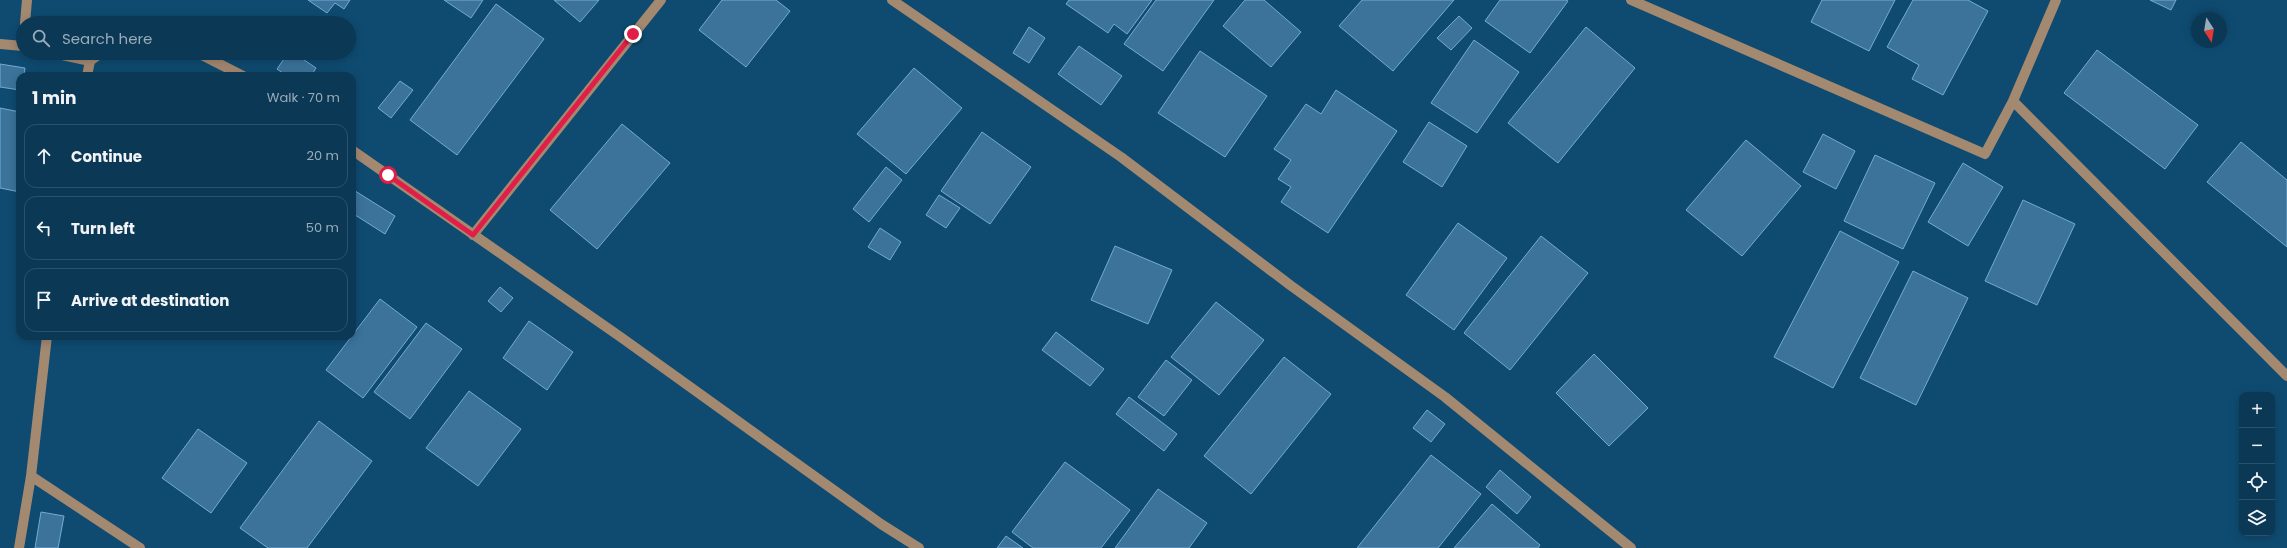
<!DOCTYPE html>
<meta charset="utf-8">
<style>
:root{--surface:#0b3855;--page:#19435f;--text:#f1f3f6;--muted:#9aacb9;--line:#2b526c}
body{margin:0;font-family:Poppins,sans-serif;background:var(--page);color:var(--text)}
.controls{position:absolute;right:12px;bottom:12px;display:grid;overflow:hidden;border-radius:8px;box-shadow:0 2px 10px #0003}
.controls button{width:36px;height:36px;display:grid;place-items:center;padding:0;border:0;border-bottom:1px solid var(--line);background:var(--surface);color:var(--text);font:20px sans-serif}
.compass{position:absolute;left:2191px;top:12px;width:36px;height:36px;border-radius:50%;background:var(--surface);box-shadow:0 2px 10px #0003;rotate:168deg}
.stop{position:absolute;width:12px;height:12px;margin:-9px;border:3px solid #e11d48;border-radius:50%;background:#fff}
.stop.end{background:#e11d48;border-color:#fff;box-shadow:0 1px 4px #0008}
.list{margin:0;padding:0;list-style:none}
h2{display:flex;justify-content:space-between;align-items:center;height:52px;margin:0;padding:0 16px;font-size:17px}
h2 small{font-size:13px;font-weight:400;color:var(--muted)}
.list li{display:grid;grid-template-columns:26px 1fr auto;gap:12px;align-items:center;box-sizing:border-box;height:64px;margin:0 8px 8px;padding:0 8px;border:1px solid var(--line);border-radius:12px}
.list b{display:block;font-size:15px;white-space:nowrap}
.list em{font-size:13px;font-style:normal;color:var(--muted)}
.icon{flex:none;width:22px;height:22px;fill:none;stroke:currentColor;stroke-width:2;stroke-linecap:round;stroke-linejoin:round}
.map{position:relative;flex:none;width:2287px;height:548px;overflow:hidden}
.search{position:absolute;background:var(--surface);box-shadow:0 2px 10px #0003;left:16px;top:16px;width:340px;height:44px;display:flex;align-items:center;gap:10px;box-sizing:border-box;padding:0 14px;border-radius:22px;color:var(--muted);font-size:15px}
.panel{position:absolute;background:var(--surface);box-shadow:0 2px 10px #0003;left:16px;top:72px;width:340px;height:268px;border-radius:12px}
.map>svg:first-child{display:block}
.building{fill:#3c739b;stroke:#73abd6}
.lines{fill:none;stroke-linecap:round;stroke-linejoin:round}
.minor{stroke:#a48971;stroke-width:10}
.route{stroke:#e11d48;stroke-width:5}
</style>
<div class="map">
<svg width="2287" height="548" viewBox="0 0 2287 548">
<rect width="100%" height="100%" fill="#0f4b71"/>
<!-- building -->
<path class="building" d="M308 0H350L344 9 335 3 327 13Z
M444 0H483L471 18Z
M554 0H599L580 22Z
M722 0H776L790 11 746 67 699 30Z
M1069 0H1152L1127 34 1114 24 1108 33 1066 4Z
M1156 0H1214L1163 71 1124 44Z
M1245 0H1264L1301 32 1271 67 1223 26Z
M1362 0H1454L1393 71 1339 26Z
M1500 0H1566L1568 1 1530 53 1485 21Z
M1822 0H1895L1869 51 1811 22Z
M1913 0H1968L1988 11 1943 95 1912 79 1919 65 1887 47Z
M2150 0H2176L2171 10Z
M496 4 544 39 457 155 410 120Z
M1459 16 1472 28 1451 50 1437 38Z
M1029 27 1045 38 1029 63 1013 53Z
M1586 27 1635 68 1558 163 1508 123Z
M1474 40 1519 72 1477 133 1431 103Z
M1079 46 1122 76 1101 105 1058 74Z
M2097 50 2198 125 2165 169 2064 93Z
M1200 51 1267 96 1225 157 1158 113Z
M288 53H294L316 68 311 76H287L277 69Z
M0 64 25 68 24 76H20V90L0 87Z
M914 68 962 108 906 174 857 134Z
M400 81 413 90 391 118 378 108Z
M1336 90 1397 131 1328 233 1281 202 1291 187 1278 179 1291 160 1274 149 1306 104 1321 114Z
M0 108 20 112V192L0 188Z
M1429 122 1467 146 1442 187 1403 162Z
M622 124 670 163 597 249 550 210Z
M982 132 1031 167 990 224 941 191Z
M1823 134 1855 151 1836 189 1803 172Z
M1746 140 1801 186 1742 256 1686 210Z
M2241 142 2287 180V247L2207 182Z
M1875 155 1935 183 1903 249 1844 221Z
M1963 163 2003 187 1968 246 1928 222Z
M886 167 902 180 869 222 853 209Z
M352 189 395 216 385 234 352 213Z
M939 195 960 208 946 228 926 215Z
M2023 200 2075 224 2037 305 1985 281Z
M1458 223 1507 258 1454 330 1406 295Z
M880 228 901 242 890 260 868 247Z
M1840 231 1899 262 1833 388 1774 357Z
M1541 236 1588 273 1510 370 1464 333Z
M1115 246 1172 270 1148 324 1091 300Z
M1913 271 1968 298 1916 405 1860 378Z
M500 287 513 298 501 312 488 301Z
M380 299 417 327 363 398 326 370Z
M1216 302 1264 340 1219 395 1171 357Z
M529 321 573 352 547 390 503 358Z
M426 323 462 349 410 419 374 392Z
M1056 332 1104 369 1090 386 1042 350Z
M1594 354 1648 408 1609 446 1556 393Z
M1284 357 1331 394 1251 494 1204 456Z
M1166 360 1192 380 1164 416 1138 397Z
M469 391 521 429 478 486 426 448Z
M1129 397 1177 434 1164 451 1116 414Z
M1427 410 1445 424 1431 442 1413 428Z
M319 421 372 461 307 548H268L240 528Z
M198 429 247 463 211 513 162 478Z
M1431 455 1481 494 1438 548H1357Z
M1065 462 1130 510 1101 548H1033L1012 532Z
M1500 470 1531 497 1517 514 1486 487Z
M1158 489 1207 523 1189 548H1115Z
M1492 504 1540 545 1538 548H1454Z
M41 512 64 516 58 548H35Z
M1006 536 1023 548H997Z"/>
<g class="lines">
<!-- minor -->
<path class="minor" d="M892 0 1121 157 1290 285 1445 397 1631 548
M1631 0 1985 154 2013 101 2056 0
M25 23 27 0
M0 44 23 46
M53 53 90 61
M198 53 243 76
M87 76 90 61 101 53
M2013 101 2287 376
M352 150 622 338 881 524 919 548
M473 235 661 0
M31 476 140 548
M19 548 31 476 47 336"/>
</g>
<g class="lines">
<!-- route -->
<path class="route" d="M388 175 473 235 633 34"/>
</g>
</svg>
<div class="controls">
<button>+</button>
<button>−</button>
<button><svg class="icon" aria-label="locate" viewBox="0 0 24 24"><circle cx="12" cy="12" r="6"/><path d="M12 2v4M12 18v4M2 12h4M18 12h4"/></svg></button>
<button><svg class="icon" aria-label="layers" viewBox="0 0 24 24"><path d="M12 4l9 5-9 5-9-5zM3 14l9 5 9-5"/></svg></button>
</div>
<svg class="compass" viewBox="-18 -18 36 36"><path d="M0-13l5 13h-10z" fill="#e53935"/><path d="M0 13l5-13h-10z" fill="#9aacb9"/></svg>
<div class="stop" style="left:388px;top:175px"></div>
<div class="stop end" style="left:633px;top:34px"></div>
<div class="search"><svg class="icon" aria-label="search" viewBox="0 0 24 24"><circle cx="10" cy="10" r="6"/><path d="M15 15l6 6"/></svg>Search here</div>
<section class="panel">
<h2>1 min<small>Walk · 70 m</small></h2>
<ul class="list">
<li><svg class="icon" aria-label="ahead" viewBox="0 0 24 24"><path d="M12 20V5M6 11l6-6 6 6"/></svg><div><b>Continue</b></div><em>20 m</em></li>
<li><svg class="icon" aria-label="left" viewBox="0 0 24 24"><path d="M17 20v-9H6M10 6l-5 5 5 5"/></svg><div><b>Turn left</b></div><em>50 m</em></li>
<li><svg class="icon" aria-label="arrive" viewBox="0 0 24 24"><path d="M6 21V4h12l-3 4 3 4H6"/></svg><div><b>Arrive at destination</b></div></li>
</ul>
</section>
</div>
